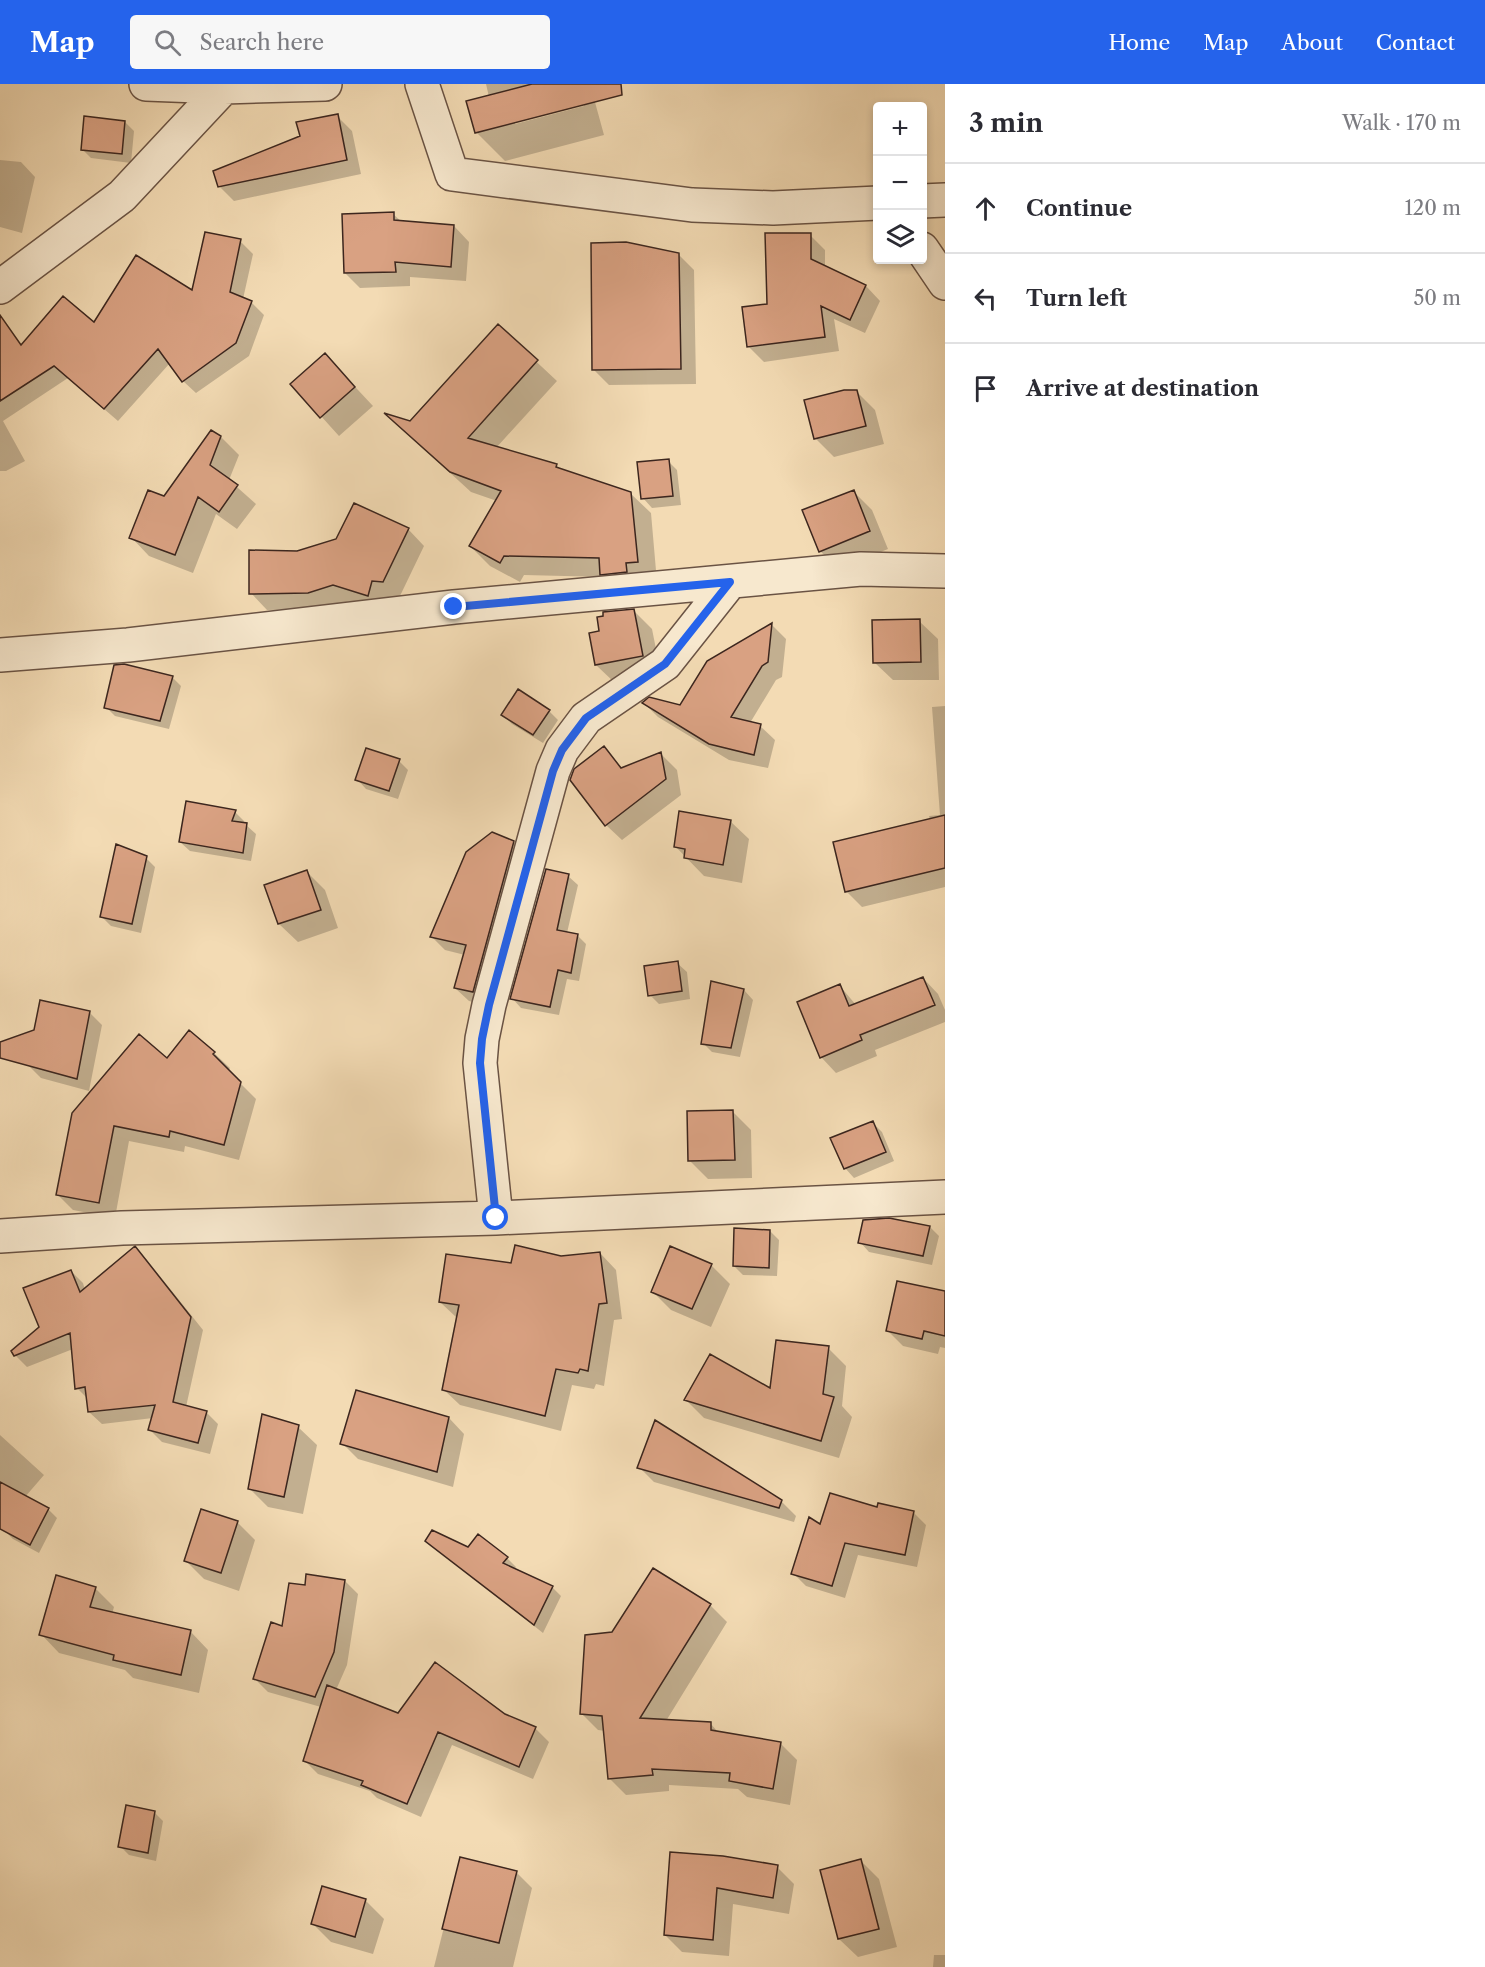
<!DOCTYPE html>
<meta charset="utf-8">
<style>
:root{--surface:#fff;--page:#f7f7f7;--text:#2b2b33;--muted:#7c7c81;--line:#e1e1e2;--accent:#2563eb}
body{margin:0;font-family:"Libre Caslon Text",serif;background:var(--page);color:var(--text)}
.controls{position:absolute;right:18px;top:18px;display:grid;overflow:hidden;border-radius:6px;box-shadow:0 3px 9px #0003}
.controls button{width:54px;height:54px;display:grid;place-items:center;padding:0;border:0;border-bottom:2px solid var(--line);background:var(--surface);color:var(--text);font:30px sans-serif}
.stop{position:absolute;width:18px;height:18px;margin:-14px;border:4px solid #2563eb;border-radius:50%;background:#fff}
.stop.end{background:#2563eb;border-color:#fff;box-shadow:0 2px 6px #0008}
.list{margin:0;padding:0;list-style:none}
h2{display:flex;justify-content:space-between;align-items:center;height:78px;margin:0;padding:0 24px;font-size:26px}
h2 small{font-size:20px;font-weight:400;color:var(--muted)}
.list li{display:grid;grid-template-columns:39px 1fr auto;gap:18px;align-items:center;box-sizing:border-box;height:90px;padding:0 24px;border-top:2px solid var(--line)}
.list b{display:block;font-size:22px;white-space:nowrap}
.list em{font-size:20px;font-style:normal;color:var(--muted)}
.icon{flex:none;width:33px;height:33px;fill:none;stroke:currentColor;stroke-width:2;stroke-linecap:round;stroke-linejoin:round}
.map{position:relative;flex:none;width:945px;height:1883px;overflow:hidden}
header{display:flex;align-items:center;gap:36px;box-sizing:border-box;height:84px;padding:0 30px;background:var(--accent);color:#fff}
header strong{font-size:28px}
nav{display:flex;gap:33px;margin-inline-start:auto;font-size:21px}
.search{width:420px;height:54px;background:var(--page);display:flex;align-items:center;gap:15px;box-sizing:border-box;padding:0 21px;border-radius:6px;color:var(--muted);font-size:22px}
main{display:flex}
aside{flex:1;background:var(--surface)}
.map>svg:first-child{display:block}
.shadow{fill:#0003;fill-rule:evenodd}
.building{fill:#d9a182;stroke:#3c261e;stroke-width:1.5}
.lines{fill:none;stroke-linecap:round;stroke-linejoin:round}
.minor-casing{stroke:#6a5344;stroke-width:36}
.minor{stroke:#f7e8ce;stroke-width:33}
.route{stroke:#2563eb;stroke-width:8}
</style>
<header>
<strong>Map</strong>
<div class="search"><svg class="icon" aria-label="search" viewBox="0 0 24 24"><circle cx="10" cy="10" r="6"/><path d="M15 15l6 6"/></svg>Search here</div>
<nav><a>Home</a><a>Map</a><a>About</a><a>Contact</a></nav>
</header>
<main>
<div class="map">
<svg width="945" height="1883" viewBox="0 0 945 1883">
<rect width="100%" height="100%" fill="#f3dbb4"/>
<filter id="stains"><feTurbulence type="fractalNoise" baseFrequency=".00333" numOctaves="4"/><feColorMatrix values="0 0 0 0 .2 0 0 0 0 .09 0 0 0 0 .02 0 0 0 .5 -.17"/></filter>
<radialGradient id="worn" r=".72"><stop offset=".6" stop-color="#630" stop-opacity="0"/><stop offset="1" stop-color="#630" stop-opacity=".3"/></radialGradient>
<!-- shadow -->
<path class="shadow" d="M486 0H590L604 51 505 77 476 48 489 13ZM583 19 584 22 515 40V37Z
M337 32 352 47 361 90 234 117 220 103 215 88 301 53Z
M125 38 134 47 131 79 91 74 82 65Z
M0 76 21 78 35 93 22 149 0 143Z
M393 130 402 138 454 142 469 158 466 197 410 193V202L360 204 345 189Z
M810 151 825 166V183L866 202 880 217 865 249 834 235 839 267 764 278 749 263 769 221Z
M240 157 253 170 243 215 251 218 264 231 249 272 196 309 183 297 170 279 118 337 68 294 3 337 25 377 6 387H0V261L14 254 22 262 193 208Z
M678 170 694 186 696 300 609 301 594 286Z
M498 242 557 297 496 364 556 381 562 387 630 409 651 429 657 498 605 493 524 491 520 498 490 482 470 462 497 417 471 408 389 333 410 339Z
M343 290 373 322 339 352 292 300Z
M856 307 875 326 884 360 834 373 815 354Z
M221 353 239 371 229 396 256 420 237 445 216 430 193 489 149 472 131 453Z
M668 377 677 386 681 421 652 424 643 414Z
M853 407 872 426 888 465 839 485 820 467Z
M408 445 424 462 399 514 388 513 384 527 350 517 325 525 267 526 251 509Z
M634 527 652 545 661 590 615 599 596 581 601 548Z
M919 537 938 555 939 596H893L874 578Z
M772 541 786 555 782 593 776 596 750 639 760 642 775 656 768 684 729 676 658 633 644 619 681 622Z
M172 593 181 602 169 645 115 632 106 623Z
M945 622V803L862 823 846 807 930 736 929 732 940 731 932 623Z
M549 627 558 636 543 659 512 640 503 631Z
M604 664 623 685 661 670 677 686 681 711 622 756 606 741Z
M399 677 408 686 398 715 366 705 357 695Z
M235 728 244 737 243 740 246 741 256 750 251 777 190 767 180 758Z
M730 737 749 755 742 799 704 792 675 762Z
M514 758 527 772 487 921 469 917 455 904 465 871 445 866 432 853Z
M146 774 155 783 141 849 111 842 102 833Z
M307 788 325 806 338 844 298 858 279 840 266 802Z
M568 792 578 801 567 849 577 851 586 860 579 897 567 895 559 931 521 924 512 914Z
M677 879 687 888 690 915 659 920 650 911Z
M923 894 938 910 945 926V938L875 966 877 972 836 989 821 973 840 902 856 921Z
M744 906 753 916 740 973 712 968 703 959Z
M89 928 102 941 89 1007 41 994 28 981Z
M214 969 230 984 228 987 256 1015 239 1076 185 1062 184 1068 129 1057 115 1134 73 1126 58 1111 167 976Z
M732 1027 751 1046 752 1094 708 1095 690 1077Z
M873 1039 882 1048 894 1077 854 1094 845 1084Z
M930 1143 939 1152 932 1181 869 1168 860 1158Z
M770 1147 779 1156 777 1192 743 1191 734 1182Z
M135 1164 147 1176 203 1246 186 1323 206 1328 218 1340 210 1370 162 1358 150 1346 153 1334 102 1340 89 1328 88 1315 77 1304 73 1265 27 1283 15 1271 41 1244 71 1187 83 1199 85 1206Z
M600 1169 616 1186 622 1235 614 1236 604 1302 596 1300 594 1305 572 1301 561 1347 460 1321 443 1305 457 1234 440 1218 512 1181Z
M711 1181 730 1200 711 1243 671 1226 652 1207Z
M945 1209V1264L940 1263 938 1270 903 1262 887 1246Z
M828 1264 846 1282 842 1322 852 1333 839 1374 704 1334 686 1316 771 1307Z
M449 1334 464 1350 453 1403 358 1375 342 1359Z
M298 1343 317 1361 303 1430 268 1423 249 1404Z
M0 1351 44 1391 25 1413 48 1425 57 1434 39 1469 13 1455 4 1446 0 1407Z
M639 1383 781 1417 796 1432 794 1438 654 1398Z
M878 1425 913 1428 926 1441 917 1483 858 1471 845 1514 806 1502 793 1489 821 1442Z
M237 1438 255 1456 239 1507 204 1495 186 1477Z
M427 1457 507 1474 516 1483 514 1486 552 1503 561 1512 543 1549Z
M345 1497 358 1510 347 1581 336 1606 398 1631H504L535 1644 549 1658 533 1695 452 1661 421 1733 377 1714 370 1707 318 1690 304 1676 321 1623 268 1608 255 1595 306 1503Z
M95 1504 114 1523 112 1530 190 1547 208 1566 199 1609 133 1594 125 1586 59 1569 41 1550Z
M710 1521 727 1538 666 1637 710 1639 719 1649 780 1659 797 1676 790 1721 747 1713 738 1705 669 1701V1707L626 1711 609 1694 605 1647 598 1646 581 1629 613 1549Z
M154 1728 163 1737 156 1777 129 1771 120 1762Z
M672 1769 777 1783 794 1800 789 1830 733 1820 729 1872 682 1868 665 1851Z
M461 1775 516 1788 532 1804 513 1883H434Z
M861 1777 879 1795 897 1863 858 1873 839 1855Z
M365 1816 384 1835 373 1870 331 1858 313 1840Z
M934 1871H945V1883H933Z"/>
<!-- building -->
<path class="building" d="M532 0H621L622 11 475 49 466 17Z
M338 30 347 76 218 103 213 87 300 52 296 38Z
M84 32 125 37 122 70 81 66Z
M394 128V136L454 141 451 183 395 178 396 188 344 189 342 130Z
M205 148 241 155 230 208 252 217 236 259 182 298 158 265 104 325 54 282 0 317V231L21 261 63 212 94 238 136 171 192 206Z
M765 149H811V175L866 201 850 236 821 222 825 253 747 263 742 223 767 220Z
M626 158 679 169 681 285 592 286 591 159Z
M498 240 538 276 468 354 557 380 556 383 631 408 638 478 626 479 627 488 600 491 599 474 504 472 500 479 469 462 501 407 450 388 384 329 410 337Z
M325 269 355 303 320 334 290 300Z
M844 306H857L866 342 814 355 804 316Z
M211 346 221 352 210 381 238 401 219 428 198 413 175 471 129 454 148 406 164 412Z
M669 375 673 412 641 415 637 378Z
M854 406 870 447 819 468 802 426Z
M354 419 409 444 383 498 372 497 368 512 333 501 308 509 249 510V466L297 467 336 455Z
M634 525 643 572 595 581 589 549 599 547 597 533 603 532V528Z
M920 535 921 578 873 579 872 536Z
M772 539 768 578 762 582 731 633 761 640 754 671 709 660 642 619 649 613 680 621 707 577Z
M124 580 173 592 160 637 104 624 114 581Z
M518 605 550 626 533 651 501 631Z
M604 662 621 684 661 668 666 695 605 742 570 696 574 685Z
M366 664 400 675 389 707 355 696Z
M186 717 236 726 232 737 247 739 243 769 179 758Z
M679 727 731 736 723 781 684 774 685 765 674 763Z
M945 731V784L845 808 833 758Z
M492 748 514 757 473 908 454 904 466 861 430 853 466 768Z
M116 760 147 772 132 840 100 833Z
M546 785 569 790 557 846 578 850 571 889 558 886 550 923 510 915Z
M307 786 321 826 278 840 264 801Z
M678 877 682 907 648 912 644 882Z
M923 893 935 921 860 951 862 956 820 974 797 918 840 900 849 922Z
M711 897 744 905 731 964 701 960Z
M40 916 90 927 77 995 0 974V958L34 946Z
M189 946 215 968 213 970 241 998 224 1061 170 1047 169 1053 114 1042 99 1119 56 1111 72 1029 139 950 167 974Z
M733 1026 735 1076 688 1077 687 1027Z
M873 1037 886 1068 844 1085 830 1054Z
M889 1134 930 1142 923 1172 858 1159 863 1136Z
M734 1144 770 1146 769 1184 733 1182Z
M515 1161 561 1172 600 1168 607 1219 599 1220 588 1287 580 1285 578 1289 556 1285 545 1332 442 1306 459 1221 439 1218 446 1170 511 1179Z
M135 1162 191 1233 173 1318 207 1327 198 1359 148 1346 155 1321 88 1328 85 1303 75 1305 70 1249 14 1272 11 1267 39 1243 23 1204 71 1186 80 1208Z
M670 1162 712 1180 692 1225 651 1208Z
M897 1197 945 1207V1252L924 1247 922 1255 886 1247Z
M776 1256 829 1262 823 1310 834 1313 821 1357 684 1316 710 1270 770 1304Z
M356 1306 449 1333 437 1388 340 1360Z
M262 1330 299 1341 284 1413 248 1405Z
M655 1336 782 1416 779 1424 637 1384Z
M0 1398 49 1424 30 1461 0 1445Z
M830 1409 877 1423 878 1419 914 1427 905 1471 845 1459 832 1502 791 1490 809 1433 820 1440Z
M201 1425 238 1437 221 1489 184 1477Z
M432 1446 468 1463 478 1450 508 1473 503 1479 553 1502 534 1541 425 1457Z
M653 1484 711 1520 640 1634 711 1638V1646L781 1658 773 1705 729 1697 730 1689 652 1685 653 1691 608 1695 602 1632 580 1630 585 1551 612 1548Z
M306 1490 345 1496 334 1568 315 1613 253 1595 271 1538 282 1542 289 1499 305 1501Z
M56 1491 96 1503 90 1523 191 1546 181 1591 113 1576 114 1571 39 1551Z
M435 1578 505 1630 536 1643 519 1683 438 1648 407 1720 361 1701 363 1697 303 1677 327 1601 398 1629Z
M126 1721 155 1727 148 1769 118 1763Z
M670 1768 723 1772 778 1781 773 1814 717 1804 713 1856 664 1851Z
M460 1773 517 1787 499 1859 442 1845Z
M861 1775 879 1845 838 1855 820 1786Z
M322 1802 366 1815 355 1853 311 1840Z"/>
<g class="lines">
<defs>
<path id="minor" d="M146 0 224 3 325 0
M422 0 452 90 692 121 773 124 878 119
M922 117 945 116
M922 165 945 199
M0 203 122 112 224 3
M0 571 128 561 454 523 861 485 945 487
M496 1134 480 979 482 955 489 921 553 687 562 666 586 634 665 580 730 498
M0 1152 122 1144 496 1134 945 1113"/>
</defs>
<!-- minor casing -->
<use href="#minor" class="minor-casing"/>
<!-- minor -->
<use href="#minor" class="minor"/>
</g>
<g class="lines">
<!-- route -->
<path class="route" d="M454 523 730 498 665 580 586 634 562 666 553 687 489 921 482 955 480 979 496 1134"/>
</g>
<rect width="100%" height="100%" filter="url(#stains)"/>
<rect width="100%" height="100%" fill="url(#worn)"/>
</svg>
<div class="controls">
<button>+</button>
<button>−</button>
<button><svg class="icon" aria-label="layers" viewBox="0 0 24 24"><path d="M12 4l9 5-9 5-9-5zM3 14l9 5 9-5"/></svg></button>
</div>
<div class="stop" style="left:496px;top:1134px"></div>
<div class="stop end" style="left:454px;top:523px"></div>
</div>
<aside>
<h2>3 min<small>Walk · 170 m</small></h2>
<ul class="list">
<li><svg class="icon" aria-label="ahead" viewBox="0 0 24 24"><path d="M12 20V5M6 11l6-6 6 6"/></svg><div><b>Continue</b></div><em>120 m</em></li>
<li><svg class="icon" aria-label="left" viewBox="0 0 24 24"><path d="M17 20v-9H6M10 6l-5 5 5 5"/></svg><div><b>Turn left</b></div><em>50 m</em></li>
<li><svg class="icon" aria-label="arrive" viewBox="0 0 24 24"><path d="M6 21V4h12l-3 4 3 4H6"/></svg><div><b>Arrive at destination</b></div></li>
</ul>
</aside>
</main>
